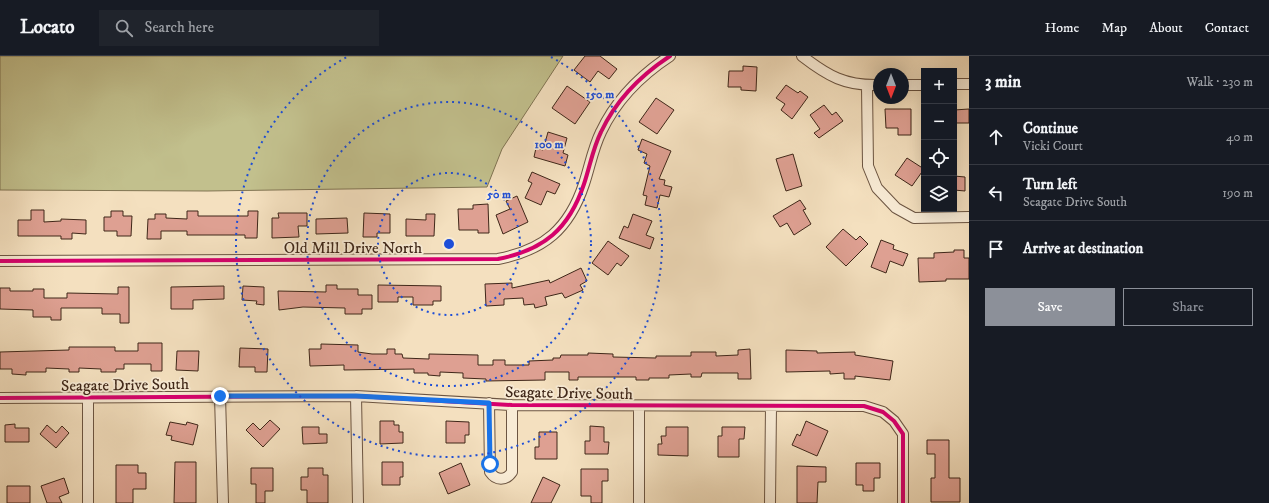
<!DOCTYPE html>
<meta charset="utf-8">
<style>
:root{--surface:#171b24;--page:#20242c;--text:#f1f3f6;--muted:#9ea1a6;--line:#363941;--accent:#8c9099}
body{margin:0;font-family:"IM FELL DW Pica",serif;background:var(--page);color:var(--text)}
.controls{position:absolute;right:12px;top:12px;display:grid;overflow:hidden;border-radius:0px;box-shadow:0 4px 16px #0002}
.controls button{width:36px;height:36px;display:grid;place-items:center;padding:0;border:0;border-bottom:1px solid var(--line);background:var(--surface);color:var(--text);font:20px sans-serif}
.compass{position:absolute;left:873px;top:12px;width:36px;height:36px;border-radius:50%;background:var(--surface);box-shadow:0 4px 16px #0002;rotate:180deg}
.stop{position:absolute;width:12px;height:12px;margin:-9px;border:3px solid #1a73e8;border-radius:50%;background:#fff}
.stop.end{background:#1a73e8;border-color:#fff;box-shadow:0 1px 4px #0008}
.list{margin:0;padding:0;list-style:none}
h2{display:flex;justify-content:space-between;align-items:center;height:52px;margin:0;padding:0 16px;font-size:17px}
h2 small{font-size:13px;font-weight:400;color:var(--muted)}
.list li{display:grid;grid-template-columns:26px 1fr auto;gap:12px;align-items:center;box-sizing:border-box;height:56px;padding:0 16px;border-top:1px solid var(--line)}
.list b{display:block;font-size:15px;white-space:nowrap}
.list p{margin:0;font-size:13px;white-space:nowrap;color:var(--muted)}
.list em{font-size:13px;font-style:normal;color:var(--muted)}
.actions{display:flex;gap:8px;padding:12px 16px}
.actions a{flex:1;padding:9px 0;border:1px solid var(--accent);border-radius:0px;text-align:center;font-size:14px;color:var(--accent)}
.actions .main{background:var(--accent);color:#fff}
.icon{flex:none;width:22px;height:22px;fill:none;stroke:currentColor;stroke-width:2;stroke-linecap:round;stroke-linejoin:round}
.map{position:relative;flex:none;width:969px;height:447px;overflow:hidden}
header{display:flex;align-items:center;gap:24px;box-sizing:border-box;height:56px;padding:0 20px;background:var(--surface);border-bottom:1px solid var(--line)}
header strong{font-size:19px}
nav{display:flex;gap:22px;margin-inline-start:auto;font-size:14px}
.search{width:280px;height:36px;background:var(--page);display:flex;align-items:center;gap:10px;box-sizing:border-box;padding:0 14px;border-radius:0px;color:var(--muted);font-size:15px}
main{display:flex}
aside{flex:1;background:var(--surface)}
.map>svg:first-child{display:block}
.green{fill:#c2c08d;stroke:#807453}
.building{fill:#dea092;stroke:#3f2719}
.lines{fill:none;stroke-linecap:round;stroke-linejoin:round}
.minor-casing{stroke:#6c5542;stroke-width:12}
.minor{stroke:#f8ebd5;stroke-width:10}
.cycleway-casing{stroke:#f8ebd5;stroke-width:6}
.cycleway{stroke:#d6006c;stroke-width:4}
.route{stroke:#1a73e8;stroke-width:5}
.ring{fill:none;stroke:#1d4ed8;stroke-width:2;stroke-dasharray:2 4}
.labels{text-anchor:middle;dominant-baseline:central;stroke-width:3.5;stroke-linejoin:round;paint-order:stroke}
.street-label{font-size:16px;fill:#3f2719;stroke:#f8ebd5}
.centre{fill:#1d4ed8;stroke:#f8ebd5;stroke-width:2}
.ring-label{font-size:12px;text-anchor:middle;font-weight:bold;fill:#1d4ed8;stroke:#f8ebd5;stroke-width:3.5;stroke-linejoin:round;paint-order:stroke}
</style>
<header>
<strong>Locato</strong>
<div class="search"><svg class="icon" aria-label="search" viewBox="0 0 24 24"><circle cx="10" cy="10" r="6"/><path d="M15 15l6 6"/></svg>Search here</div>
<nav><a>Home</a><a>Map</a><a>About</a><a>Contact</a></nav>
</header>
<main>
<div class="map">
<svg width="969" height="447" viewBox="0 0 969 447">
<rect width="100%" height="100%" fill="#f4e0bf"/>
<filter id="stains"><feTurbulence type="fractalNoise" baseFrequency=".005" numOctaves="4"/><feColorMatrix values="0 0 0 0 .2 0 0 0 0 .09 0 0 0 0 .02 0 0 0 .5 -.17"/></filter>
<radialGradient id="worn" r=".72"><stop offset=".6" stop-color="#630" stop-opacity="0"/><stop offset="1" stop-color="#630" stop-opacity=".3"/></radialGradient>
<!-- green -->
<path class="green" d="M0 0H563L502 93 487 131 207 135 0 134Z"/>
<!-- building -->
<path class="building" d="M585 0H600L617 13 609 23 598 15 590 26 574 14Z
M743 10 757 11 756 35 741 34V31H728L729 15H743Z
M786 29 798 37 800 35 808 41 792 63 781 54 785 48 776 42Z
M567 30 590 46 575 68 552 52Z
M656 42 674 54 657 78 639 66Z
M824 49 832 59 836 56 843 65 819 82 814 77 820 73 810 59Z
M885 53H911V79H898V72H886Z
M969 53V67H954V54Z
M548 76 567 82 563 97 568 99 565 110 534 101 536 92 543 94Z
M642 83 671 95 659 123 665 124 664 129 672 131 669 141 660 139 657 152 645 149 647 140 643 139 650 110 644 107 647 98 638 94Z
M793 98 802 130 786 135 776 103Z
M907 102 924 113 912 130 895 119Z
M532 116 560 128 555 138 547 135 541 149 525 142 532 127 528 125Z
M954 120 965 121V135L954 134Z
M517 140 528 166 503 178 496 159 510 153 506 145Z
M800 144 806 153 803 154 811 168 794 179 787 167 780 171 773 160Z
M488 148 489 177H478V174H459L458 153H473V149Z
M31 154H44V166L61 165V163L86 164V178L72 177V183H61V180H18V164H31Z
M111 155H123V160H132L131 180H117V175H104V161H111Z
M187 155H198V160H248V155H258L257 182H245V179H187V175H161V183H147L148 163H155V158H166V162L187 163Z
M278 157H307V170H298L299 181 272 182V162H279Z
M364 157 390 158V177H377V181H363Z
M426 158H435L434 180H406V163L426 164Z
M633 158 652 165 646 179 654 182 650 193 619 182 624 170 628 172Z
M347 162 348 177 316 178V163Z
M843 173 856 184 860 180 868 188 846 210 826 191Z
M881 184 894 189 893 193 908 198 903 210 890 205 886 217 871 211Z
M608 185 629 200 621 210 617 207 608 219 592 207Z
M954 194H964V202H969V223H946V225L919 226 918 202H934V197L954 196Z
M581 212 587 225 580 229 583 234 565 242 562 237 545 241 547 249 535 252 534 248 524 249 523 242 504 243V249L486 250 485 228 512 227V232L549 224 550 227Z
M326 229H337V233H358V239H372V253H362V258H345V252L303 251 279 254 278 235 326 236Z
M378 229 441 230V245H433V249H413V241H398V246H378Z
M224 230V243L193 244V253H171V231Z
M243 230 264 231V249L256 248 257 245 242 244Z
M118 231H129V267H120V258H102V252H61V264H51V261H33V254L0 253V232H10V235H33V233H44V242H67V237L118 238Z
M138 287H162V315H151V308H124V313H116V316H101V313L79 312V316H69V313L46 312V316H26V319L12 318V313H0V296L69 294V291H115V295H138Z
M321 288 358 289V296L372 298H387V293H395V298H402L403 302 429 303V298L478 299V309H493V304H505V309H529V305L553 304V302H560L561 299H588V297L613 298V301L656 302V300H691V296H716V300L738 299V294L750 293 751 323H738V317H702L701 321H691V318L669 319V322H649V324H636V321H578V324H569V316H545V324L486 325V323L463 322V317L440 316V320L428 319V317H414V313L344 314V309L310 310 309 293H321Z
M240 292 268 293 267 316H255V311H239Z
M786 294 817 295V297L855 296V299L893 305 890 324 855 320V323H844V317L830 318V315L786 316Z
M177 295H199L198 315 176 314Z
M270 364 280 373 263 391 246 374 253 367 260 374Z
M380 365H394V369H399V376H403V387L380 388Z
M446 365 469 366V379H465V387H446Z
M806 365 828 375 817 400 792 389 797 378 800 380Z
M170 366 186 369 187 366 198 369 193 389 171 384 172 380 166 379Z
M15 368V372H29V386H5V369Z
M47 369 56 377 62 370 69 377 56 392 40 378Z
M590 370 604 371V386H609L608 398H585V385H590Z
M302 371H319V378H327V387L303 388Z
M666 371H688V400L658 399V388H662L661 380H666Z
M722 371H745L744 383H739V401H718V380H722Z
M539 376H557V403H535V391H539Z
M927 384H949V422H960V446H931V422H935V398H927Z
M175 406H196V447H174Z
M382 406H403V421H400V429H382Z
M461 407 470 429 448 438 439 417Z
M856 407H880V422H874V435H863V429H856Z
M116 409H138V417H146V433H133V447H116Z
M797 410 826 411V426H818L817 447H797Z
M251 412H273V435H265V447H256V428H251Z
M308 412H323V419H328V447H307V434H301V421H308Z
M581 413H608V425H602V447H591V440H581Z
M543 421 560 429 551 447H531Z
M64 422 69 437 59 441 62 447H47L41 430Z
M7 430H30V447H7Z"/>
<g class="lines">
<defs>
<path id="minor" d="M802 0C828 20 845 30 879 29
M954 28H969
M903 29H924
M867 30 868 110 877 132 896 152 914 162 969 161
M0 205 498 203C544 194 569 173 584 128 590 110 593 92 601 76 616 44 641 19 670 0
M220 340 223 447
M356 340 358 447
M0 342 356 340 512 349 864 350 883 356 894 365 903 378V447
M88 342V447
M489 347 490 416C496 425 506 425 512 416V349
M639 350V447
M770 447 771 350"/>
</defs>
<!-- minor casing -->
<use href="#minor" class="minor-casing"/>
<!-- minor -->
<use href="#minor" class="minor"/>
<defs>
<path id="cycleway" d="M0 205 498 203C544 194 569 173 584 128 590 110 593 92 601 76 616 44 641 19 670 0
M0 342 356 340 512 349 864 350 883 356 894 365 903 378V447"/>
</defs>
<!-- cycleway casing -->
<use href="#cycleway" class="cycleway-casing"/>
<!-- cycleway -->
<use href="#cycleway" class="cycleway"/>
</g>
<g class="lines">
<!-- route -->
<path class="route" d="M220 340H356L489 347 490 408"/>
</g>
<!-- distance rings -->
<g class="ring">
<circle cx="449" cy="188" r="71"/>
<circle cx="449" cy="188" r="142"/>
<path d="M551 1A213 213 0 1 1 347 1"/>
</g>
<g class="labels">
<!-- street labels -->
<g class="street-label">
<text x="353" y="192">Old Mill Drive North</text>
<text transform="translate(125 329) rotate(-1)">Seagate Drive South</text>
<text transform="translate(569 337) rotate(1)">Seagate Drive South</text>
</g>
</g>
<circle cx="449" cy="188" r="6" class="centre"/>
<g class="ring-label">
<text x="600" y="42">150 m</text>
<text x="549" y="92">100 m</text>
<text x="499" y="142">50 m</text>
</g>
<rect width="100%" height="100%" filter="url(#stains)"/>
<rect width="100%" height="100%" fill="url(#worn)"/>
</svg>
<div class="controls">
<button>+</button>
<button>−</button>
<button><svg class="icon" aria-label="locate" viewBox="0 0 24 24"><circle cx="12" cy="12" r="6"/><path d="M12 2v4M12 18v4M2 12h4M18 12h4"/></svg></button>
<button><svg class="icon" aria-label="layers" viewBox="0 0 24 24"><path d="M12 4l9 5-9 5-9-5zM3 14l9 5 9-5"/></svg></button>
</div>
<svg class="compass" viewBox="-18 -18 36 36"><path d="M0-13l5 13h-10z" fill="#e53935"/><path d="M0 13l5-13h-10z" fill="#9ea1a6"/></svg>
<div class="stop" style="left:490px;top:408px"></div>
<div class="stop end" style="left:220px;top:340px"></div>
</div>
<aside>
<h2>3 min<small>Walk · 230 m</small></h2>
<ul class="list">
<li><svg class="icon" aria-label="ahead" viewBox="0 0 24 24"><path d="M12 20V5M6 11l6-6 6 6"/></svg><div><b>Continue</b><p>Vicki Court</p></div><em>40 m</em></li>
<li><svg class="icon" aria-label="left" viewBox="0 0 24 24"><path d="M17 20v-9H6M10 6l-5 5 5 5"/></svg><div><b>Turn left</b><p>Seagate Drive South</p></div><em>190 m</em></li>
<li><svg class="icon" aria-label="arrive" viewBox="0 0 24 24"><path d="M6 21V4h12l-3 4 3 4H6"/></svg><div><b>Arrive at destination</b></div></li>
</ul>
<div class="actions"><a class="main">Save</a><a>Share</a></div>
</aside>
</main>
